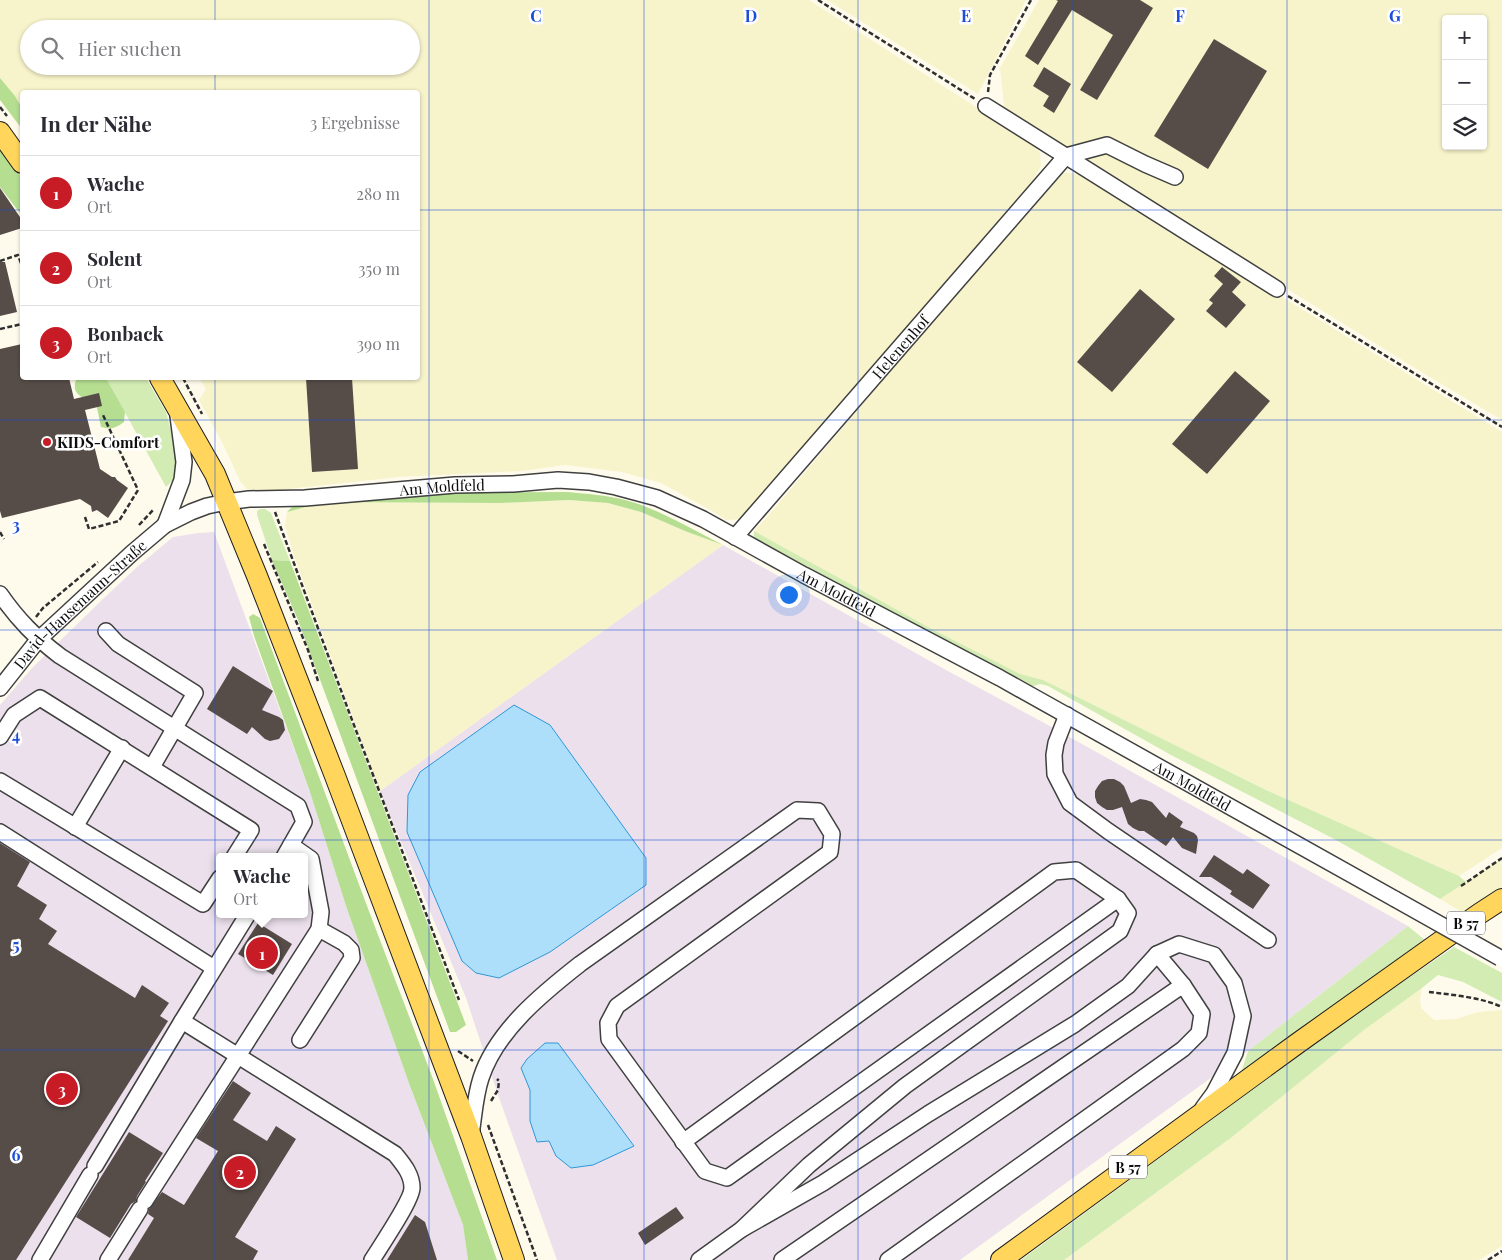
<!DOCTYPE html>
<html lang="de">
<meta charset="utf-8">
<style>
:root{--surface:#fff;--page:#f7f7f7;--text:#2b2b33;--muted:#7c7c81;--line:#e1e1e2;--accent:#c71b26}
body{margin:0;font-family:"Playfair Display",serif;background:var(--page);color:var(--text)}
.controls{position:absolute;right:15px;top:15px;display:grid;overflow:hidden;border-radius:5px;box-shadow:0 1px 4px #0004}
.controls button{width:45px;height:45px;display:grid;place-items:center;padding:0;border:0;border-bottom:1px solid var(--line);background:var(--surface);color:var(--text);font:25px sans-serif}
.you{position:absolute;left:788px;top:594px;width:18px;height:18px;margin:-12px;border:4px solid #fff;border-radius:50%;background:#1a73e8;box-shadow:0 0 0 8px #1a73e833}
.badge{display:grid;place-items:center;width:32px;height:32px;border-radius:50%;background:var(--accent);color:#fff;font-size:16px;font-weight:700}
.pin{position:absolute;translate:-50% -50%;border:2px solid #fff;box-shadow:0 1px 5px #0006}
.popup{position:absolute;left:216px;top:853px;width:92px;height:65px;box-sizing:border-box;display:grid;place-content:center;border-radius:5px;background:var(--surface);filter:drop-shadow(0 1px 4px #0005);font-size:16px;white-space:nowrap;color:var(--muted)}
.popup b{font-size:19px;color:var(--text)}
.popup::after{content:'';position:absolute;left:50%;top:100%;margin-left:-10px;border:10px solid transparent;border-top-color:var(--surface)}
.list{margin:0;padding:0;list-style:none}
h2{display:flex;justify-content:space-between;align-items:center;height:65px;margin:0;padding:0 20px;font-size:21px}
h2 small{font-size:16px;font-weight:400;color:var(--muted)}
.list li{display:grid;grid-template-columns:32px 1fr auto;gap:15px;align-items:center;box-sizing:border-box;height:75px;padding:0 20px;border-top:1px solid var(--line)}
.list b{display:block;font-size:19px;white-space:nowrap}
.list p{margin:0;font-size:16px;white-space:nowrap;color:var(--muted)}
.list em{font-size:16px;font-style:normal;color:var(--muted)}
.icon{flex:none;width:28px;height:28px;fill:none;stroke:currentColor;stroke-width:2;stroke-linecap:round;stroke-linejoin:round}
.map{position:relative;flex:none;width:1502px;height:1260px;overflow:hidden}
.search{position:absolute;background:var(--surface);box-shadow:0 1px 4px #0004;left:20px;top:20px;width:400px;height:55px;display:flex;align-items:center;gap:12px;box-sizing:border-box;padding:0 18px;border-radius:28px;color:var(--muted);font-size:19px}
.panel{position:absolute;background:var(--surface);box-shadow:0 1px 4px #0004;left:20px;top:90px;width:400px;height:290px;border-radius:5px}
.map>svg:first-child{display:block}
.industrial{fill:#ebe0ec;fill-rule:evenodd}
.farmland{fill:#f7f3ca;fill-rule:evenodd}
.green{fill:#d2ecb3}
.forest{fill:#b5de91}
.water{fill:#addffb;stroke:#2f97d7}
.building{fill:#564d48}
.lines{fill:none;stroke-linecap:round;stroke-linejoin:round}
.minor-casing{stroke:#404040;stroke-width:18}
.major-casing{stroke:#1e1e1e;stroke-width:22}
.path{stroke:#2f2f2f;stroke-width:2.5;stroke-dasharray:5 2.5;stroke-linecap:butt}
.minor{stroke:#fff;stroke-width:15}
.major{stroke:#ffd55c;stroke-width:20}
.minor-bridge-casing{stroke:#404040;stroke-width:18;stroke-linecap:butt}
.minor-bridge{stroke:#fff;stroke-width:15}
.grid{fill:none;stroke:#1d4ed8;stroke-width:1;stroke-opacity:0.55}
.poi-dot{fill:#c71b26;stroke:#fff;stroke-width:2}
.labels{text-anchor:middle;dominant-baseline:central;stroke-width:5;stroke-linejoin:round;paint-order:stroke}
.shield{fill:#fff;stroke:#565656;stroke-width:1}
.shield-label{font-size:14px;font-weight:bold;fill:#0d0d0d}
.street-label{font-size:15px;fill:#0d0d0d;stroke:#fff}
.poi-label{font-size:15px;font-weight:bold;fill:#0d0d0d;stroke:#fff;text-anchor:start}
.grid-label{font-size:16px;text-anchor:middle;font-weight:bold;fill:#1d4ed8;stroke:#fff;stroke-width:5;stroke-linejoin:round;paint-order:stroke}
</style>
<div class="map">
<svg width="1502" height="1260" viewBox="0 0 1502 1260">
<rect width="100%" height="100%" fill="#fffbec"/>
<!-- industrial -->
<path class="industrial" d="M214 532 309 789 347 909 410 1086 463 1225 468 1260H0V705L32 668 104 598 137 567 173 537 198 533ZM220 857H304V914H220Z
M723 545 946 670 1048 725 1408 926 1248 1051 960 1260H557L498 1095 466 998 380 791Z"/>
<!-- farmland -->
<path class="farmland" d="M0 0H809L1021 136 1032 142 1040 153 1041 166 1033 180 741 519 726 520 712 511 661 483 622 472 565 465 522 471 399 477 260 492 248 490 240 481 223 444 199 400 206 389 199 378H418V92H22V108L15 96 0 78ZM29 29H411V66H29Z
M827 0H1026L978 94Z
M1039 0H1502V420L1423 373 1005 114 1000 68ZM1446 19H1483V146H1446Z
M1064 173H1072L1087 177 1502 432V848L1459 876 1266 790 1043 680 1020 674 930 628 754 531 767 517 1055 177Z
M569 500 608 503 641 512 685 531 723 545 380 791 295 559 285 526 287 512 325 502 501 503Z
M1502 858V890L1465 914 1440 899Z
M1422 988 1420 999 1421 1008 1434 1020 1456 1019 1478 1012 1502 1010V1246L1479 1260H1064L1232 1137 1364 1030Z"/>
<!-- green -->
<path class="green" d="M106 378H146L166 412 178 458V475L166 487Z
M260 509H265L271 513 290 561 272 560 257 515V511Z
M754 531 930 628 1020 674 1043 680 1266 790 1459 876 1466 882 1440 899 1336 840 1171 755 1048 686 1040 684 1031 687 754 538Z
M1408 926 1426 941 1240 1076 1248 1051Z
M1454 947 1502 973V1002L1463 982 1438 975 1422 988 1364 1030 1232 1137 1064 1260H1021L1353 1016Z"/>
<!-- forest -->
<path class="forest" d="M0 78 15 96 22 108V129L0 100Z
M0 148 22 178V216L0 187Z
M77 378H106L125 412 124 422C116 428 111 430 101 427L96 403C84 399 69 394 77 378Z
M568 492C587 494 606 495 625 500 657 508 693 530 723 545L685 531 641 512 608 503 569 500 501 503 325 502 287 512 294 505 374 493Z
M272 560 290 561 466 1025 456 1032H450L298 620Z
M253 614 260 618 367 906 433 1079 497 1260H468L463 1225 410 1086 347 909 309 789 254 636 249 617Z"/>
<!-- water -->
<path class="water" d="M514 705 550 725 646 858V885L550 952 499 978 476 973 462 961 407 832 408 795 420 772Z
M545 1043H558L634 1146 593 1165 571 1168 556 1156 549 1141 537 1142 530 1121V1090L521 1068 527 1059Z"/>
<!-- building -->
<path class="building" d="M1056 0H1140L1153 8 1097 100 1080 90 1113 35 1072 10 1038 65 1025 56 1058 1Z
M1214 39 1267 71 1208 169 1154 136Z
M1044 67 1071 84 1054 113 1043 106 1049 96 1033 86Z
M0 188 22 220V228L0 235Z
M0 262H5L17 312 0 316Z
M1222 267 1241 282 1232 292 1246 305 1226 328 1206 311 1213 303 1209 300 1223 284 1214 276Z
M1140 289 1175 319 1112 392 1077 362Z
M22 344V378H69L74 399 99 393 102 406 85 410 100 469 112 477H115L117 480 128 488 108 518 97 510 92 512 91 506 80 499 2 518 0 511V349Z
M1235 371 1270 401 1207 474 1172 444Z
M306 378H352L358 469 312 472Z
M233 666 273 691 262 710 279 717 283 720 285 730 279 739 270 741 265 739 252 727 247 734 207 709Z
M1108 779H1114L1120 782 1124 786 1131 803 1140 799 1146 800 1152 802 1166 818 1169 812 1183 822 1180 827 1194 833 1197 836 1198 840 1196 854 1182 848 1173 837 1166 846 1144 831H1139L1133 828 1128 824 1122 807 1113 810H1107L1102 807 1097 803 1095 797V791L1098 786 1102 781Z
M0 843 30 862 17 886 47 905 39 919 57 931 48 944 135 998 142 985 169 1003 160 1016 168 1021 16 1260H0Z
M1214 855 1243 874 1247 869 1270 885 1253 909 1230 894 1232 891 1211 877H1199Z
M258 923 292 944 273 975 238 954Z
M233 1081 251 1093 233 1120 267 1141 276 1126 296 1139 235 1237 258 1251 253 1260H128L154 1218 148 1214 149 1209 162 1192 184 1205 218 1151 196 1138Z
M129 1132 163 1153 145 1181 146 1182 137 1196 136 1201 131 1204 110 1238 76 1217Z
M676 1207 684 1218 645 1245 638 1233Z
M415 1215 425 1222 437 1260H387Z"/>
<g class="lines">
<defs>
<g id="minor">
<path d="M986 106 1277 289"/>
<path d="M165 525 182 480 184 462 178 416"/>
<path id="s1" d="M735 537 1066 156 1107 145 1145 164 1175 177"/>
<path d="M0 594C18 620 35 637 60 656L298 806 304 822 284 857"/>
<path d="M106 631 118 644 195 693 152 767"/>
<path id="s2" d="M0 688 38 640 132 553 165 525 191 512 207 506 226 502 249 499 305 498 455 485 513 484 558 480 589 482 616 487 657 498 703 519 804 575 1000 678 1395 899"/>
<path d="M1067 715 1056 743 1054 755 1055 774 1070 803 1108 831 1268 940"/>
<path d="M0 737 14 715 40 698 251 830 234 857"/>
<path d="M0 781 203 904 220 878"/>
<path d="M75 827 122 748"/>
<path d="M0 832 214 968"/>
<path d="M182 1021 395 1154C403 1164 412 1174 412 1188 412 1200 380 1247 372 1260"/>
<path d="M300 1040 352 958 351 950 344 943 319 929"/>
<path d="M471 1135C474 1116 475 1096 481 1078 496 1031 543 993 580 964L797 810 818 811 832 834 830 852 617 1006 608 1023 609 1039 705 1171 727 1178 1118 899"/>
<path d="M683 1142 1054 872 1076 870 1118 899 1128 913 1120 931 905 1086 809 1165 742 1229"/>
<path d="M95 1166 182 1021 248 914"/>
<path d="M145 1201 319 929 321 912 311 859 291 845"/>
<path d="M40 1260 90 1175"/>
<path d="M108 1260 140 1209"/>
<path d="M699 1260 742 1229 823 1183 928 1114 1075 1024 1128 986 1157 954 1179 944 1214 955 1234 983 1243 1016 1235 1053 1214 1093 1203 1108"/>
<path d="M782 1260 1183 985"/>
<path d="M888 1260 1183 1049 1199 1033 1202 1014 1183 985 1157 954"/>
</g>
<path id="major" d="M0 132 22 163
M160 378 215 474 257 576 335 776 471 1136 514 1260
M1001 1260 1298 1043 1479 914 1502 899"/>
</defs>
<!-- minor casing -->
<use href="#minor" class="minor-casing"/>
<!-- major casing -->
<use href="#major" class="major-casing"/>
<!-- path -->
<path class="path" d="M818 0 975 99
M988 92 990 75 1031 0
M0 107 7 116
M0 261 18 255 22 266
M1288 296 1502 427
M0 329 22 324
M183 378 202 414
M275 512 349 712 459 1000
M85 517 89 529 119 521 138 490 102 413
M139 525 154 509
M0 532 4 539
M264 544 308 650 318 681
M36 617 43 608 98 562
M1461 886 1502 858
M1429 992C1453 995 1480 997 1502 1007
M458 1051 473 1061
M491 1101 498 1090 499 1081 497 1079
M488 1125 537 1260
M1488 1260 1502 1251"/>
<!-- minor -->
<use href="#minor" class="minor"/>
<!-- major -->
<use href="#major" class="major"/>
<defs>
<path id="minor-bridge" d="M1395 899 1500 958"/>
</defs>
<!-- minor-bridge casing -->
<use href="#minor-bridge" class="minor-bridge-casing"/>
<!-- minor-bridge -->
<use href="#minor-bridge" class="minor-bridge"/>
</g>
<!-- grid -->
<path class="grid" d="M215 0V29M429 0V1260M644 0V1260M858 0V1260M1073 0V1260M1287 0V1260M215 66V92M0 210H22M418 210H1502M215 378V1260M0 420H1502M0 630H1502M0 840H1502M0 1050H1502"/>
<!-- markers -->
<circle class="poi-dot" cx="47" cy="442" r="5"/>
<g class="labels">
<!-- shield labels -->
<g class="shield">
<rect x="1447" y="911.5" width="38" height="23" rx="4"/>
<rect x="1109" y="1155.5" width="38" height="23" rx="4"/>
</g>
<g class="shield-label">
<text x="1466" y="923">B 57</text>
<text x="1128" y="1167">B 57</text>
</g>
<!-- street labels -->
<g class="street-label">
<text stroke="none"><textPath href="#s1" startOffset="252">Helenenhof</textPath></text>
<text stroke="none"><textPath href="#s2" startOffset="515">Am Moldfeld</textPath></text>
<text stroke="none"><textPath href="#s2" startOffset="935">Am Moldfeld</textPath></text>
<text stroke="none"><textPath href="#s2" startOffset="116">David-Hansemann-Straße</textPath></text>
<text stroke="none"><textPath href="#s2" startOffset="1340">Am Moldfeld</textPath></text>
</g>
<!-- poi labels -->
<g class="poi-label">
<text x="57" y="442">KIDS-Comfort</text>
</g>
</g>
<g class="grid-label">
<text x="536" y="22">C</text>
<text x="751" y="22">D</text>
<text x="966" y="22">E</text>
<text x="1180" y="22">F</text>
<text x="1395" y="22">G</text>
<text x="16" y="531">3</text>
<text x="16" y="741">4</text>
<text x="16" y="951">5</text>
<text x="16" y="1161">6</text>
</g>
</svg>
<div class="controls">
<button>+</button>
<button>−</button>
<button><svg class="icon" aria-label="layers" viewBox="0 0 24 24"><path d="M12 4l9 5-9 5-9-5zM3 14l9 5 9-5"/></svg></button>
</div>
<div class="you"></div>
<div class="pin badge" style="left:262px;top:953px">1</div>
<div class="popup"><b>Wache</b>Ort</div>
<div class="pin badge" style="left:240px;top:1172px">2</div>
<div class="pin badge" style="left:62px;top:1089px">3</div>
<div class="search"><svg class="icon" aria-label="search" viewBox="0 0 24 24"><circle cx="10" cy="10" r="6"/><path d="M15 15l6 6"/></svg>Hier suchen</div>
<section class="panel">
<h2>In der Nähe<small>3 Ergebnisse</small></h2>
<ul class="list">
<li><span class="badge">1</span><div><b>Wache</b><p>Ort</p></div><em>280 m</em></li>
<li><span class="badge">2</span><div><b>Solent</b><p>Ort</p></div><em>350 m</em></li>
<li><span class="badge">3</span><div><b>Bonback</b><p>Ort</p></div><em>390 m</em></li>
</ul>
</section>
</div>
